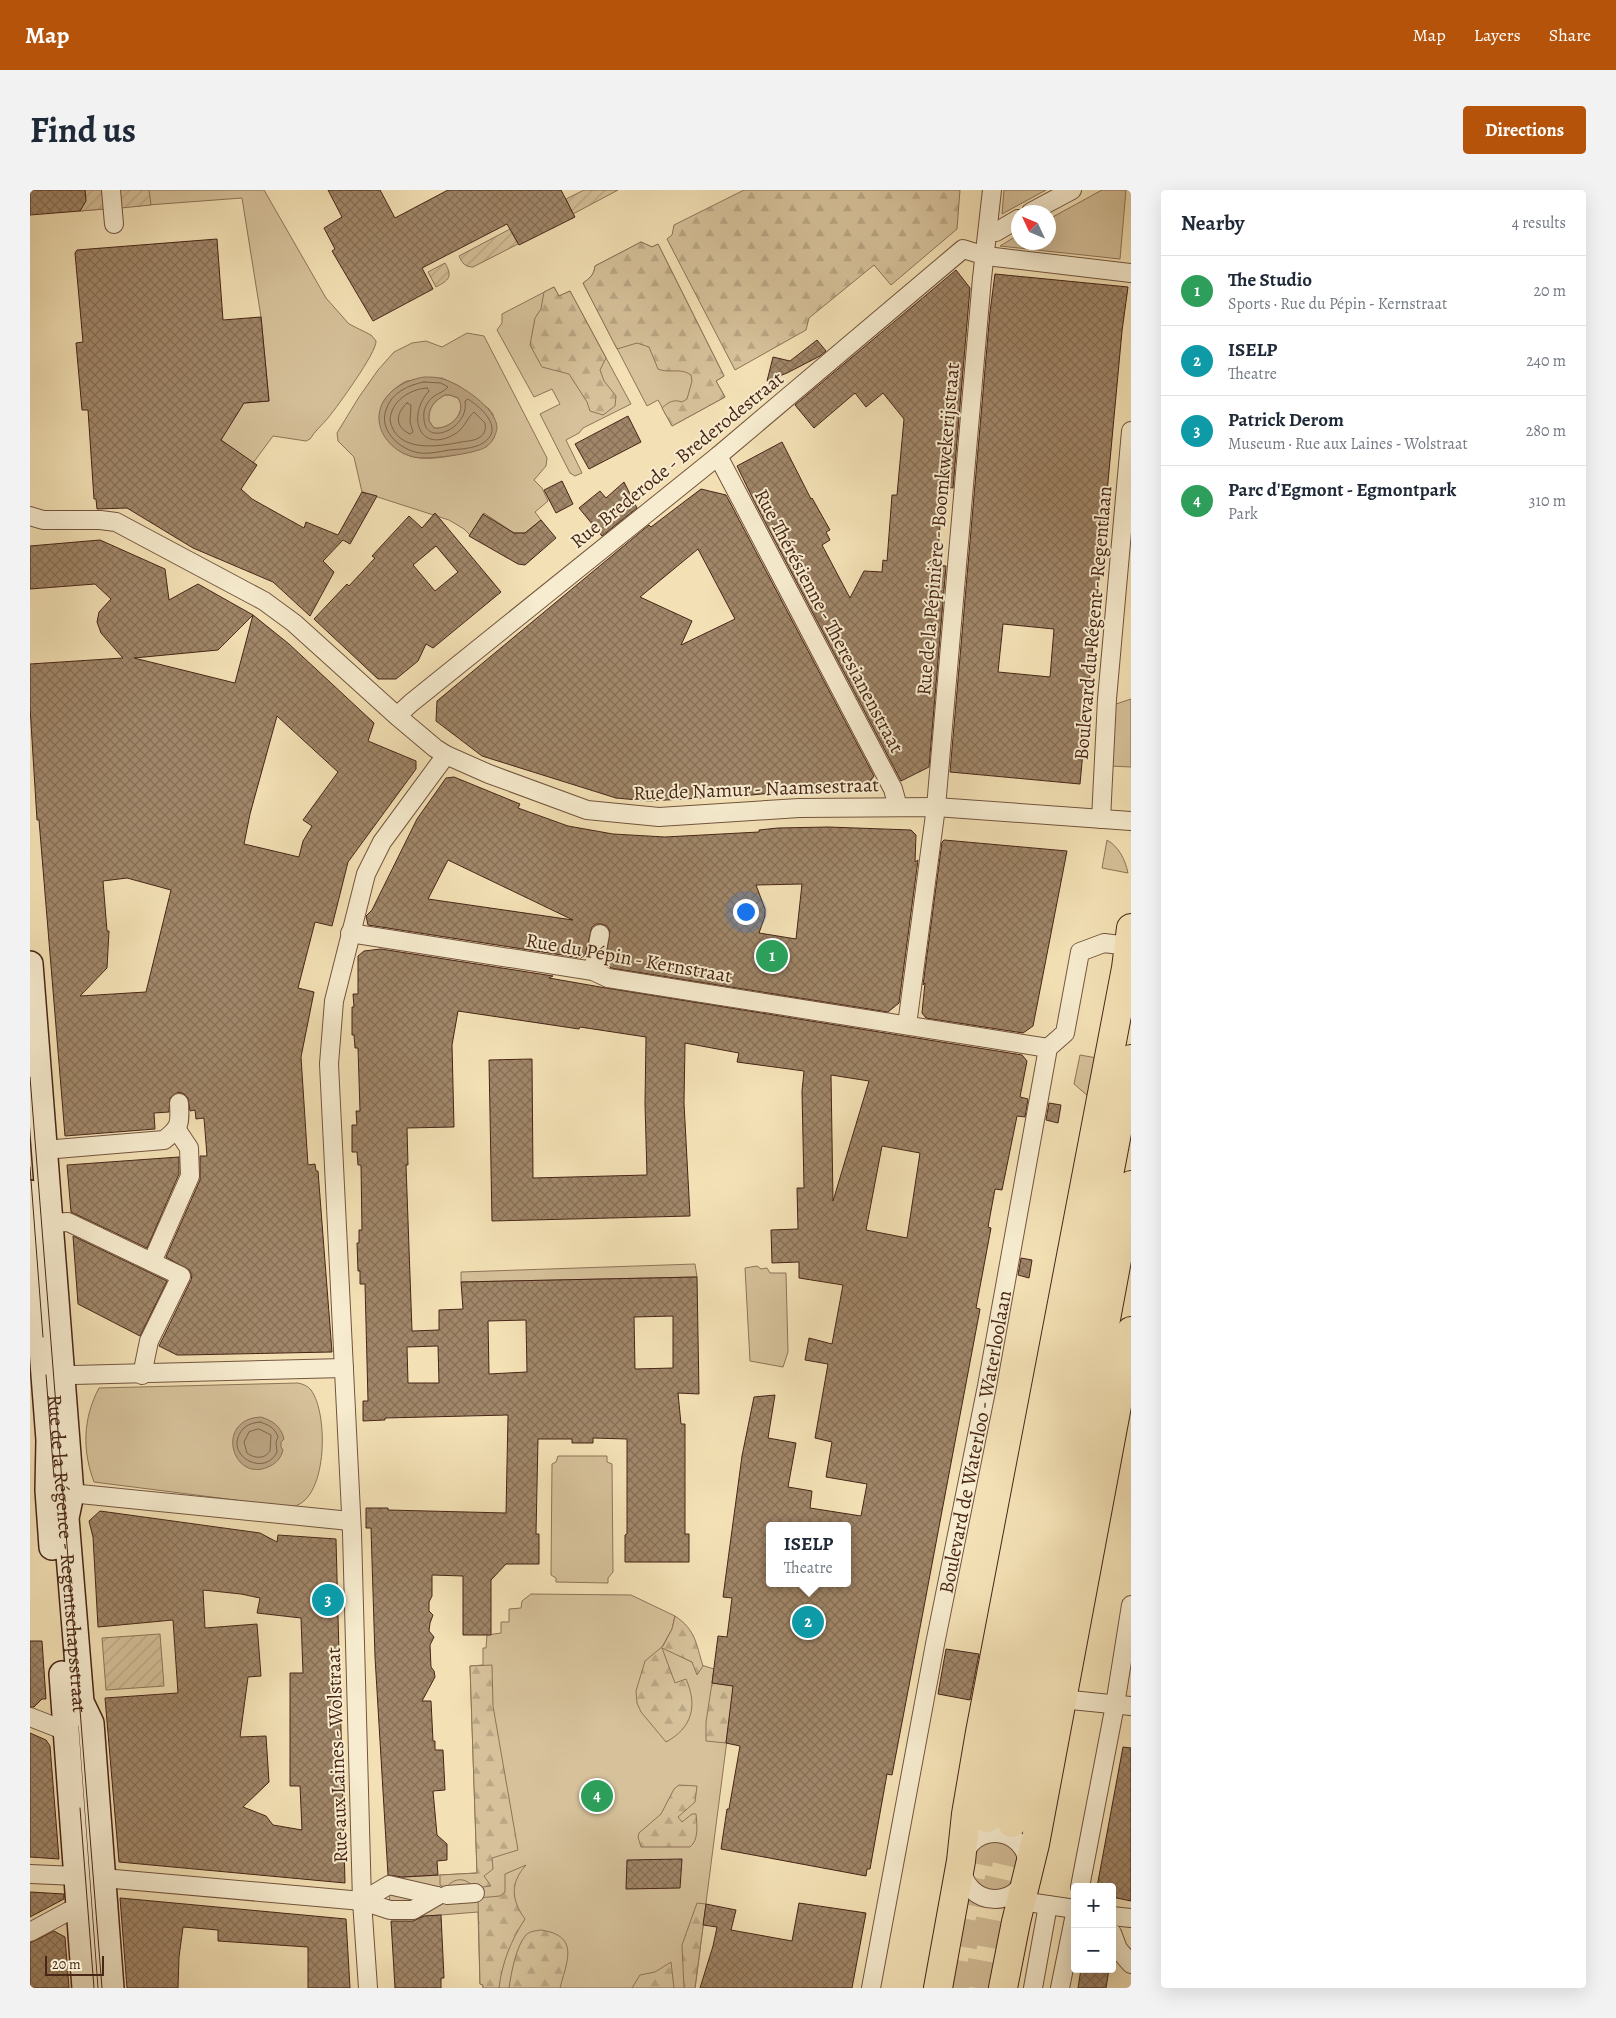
<!DOCTYPE html>
<meta charset="utf-8">
<style>
:root{--surface:#fff;--page:#f2f2f3;--text:#1f2937;--muted:#747a83;--line:#e0e1e3;--accent:#b45309}
body{margin:0;font-family:Alegreya,serif;background:var(--page);color:var(--text)}
.controls{position:absolute;right:15px;bottom:15px;display:grid;overflow:hidden;border-radius:5px;box-shadow:0 5px 20px #0002}
.controls button{width:45px;height:45px;display:grid;place-items:center;padding:0;border:0;border-bottom:1px solid var(--line);background:var(--surface);color:var(--text);font:25px sans-serif}
.compass{position:absolute;left:981px;top:15px;width:45px;height:45px;border-radius:50%;background:var(--surface);box-shadow:0 5px 20px #0002;rotate:314deg}
.scale{position:absolute;left:15px;bottom:12px;width:59px;box-sizing:border-box;padding-left:5px;border:2px solid #482517;border-top:0;font-size:14px;line-height:18px;white-space:nowrap;color:#482517;-webkit-text-stroke:4px #f7eccf;paint-order:stroke}
.you{position:absolute;left:715px;top:721px;width:18px;height:18px;margin:-12px;border:4px solid #fff;border-radius:50%;background:#1a73e8;box-shadow:0 0 0 8px #1a73e833}
.badge{display:grid;place-items:center;width:32px;height:32px;border-radius:50%;background:var(--accent);color:#fff;font-size:16px;font-weight:700}
.pin{position:absolute;translate:-50% -50%;border:2px solid #fff;box-shadow:0 1px 5px #0006}
.popup{position:absolute;left:736px;top:1332px;width:85px;height:65px;box-sizing:border-box;display:grid;place-content:center;border-radius:5px;background:var(--surface);filter:drop-shadow(0 1px 4px #0005);font-size:16px;white-space:nowrap;color:var(--muted)}
.popup b{font-size:19px;color:var(--text)}
.popup::after{content:'';position:absolute;left:50%;top:100%;margin-left:-10px;border:10px solid transparent;border-top-color:var(--surface)}
.list{margin:0;padding:0;list-style:none}
h2{display:flex;justify-content:space-between;align-items:center;height:65px;margin:0;padding:0 20px;font-size:21px}
h2 small{font-size:16px;font-weight:400;color:var(--muted)}
.list li{display:grid;grid-template-columns:32px 1fr auto;gap:15px;align-items:center;box-sizing:border-box;height:70px;padding:0 20px;border-top:1px solid var(--line)}
.list b{display:block;font-size:19px;white-space:nowrap}
.list p{margin:0;font-size:16px;white-space:nowrap;color:var(--muted)}
.list em{font-size:16px;font-style:normal;color:var(--muted)}
.map{position:relative;flex:none;width:1101px;height:1798px;overflow:hidden;border-radius:5px}
header{display:flex;align-items:center;gap:30px;box-sizing:border-box;height:70px;padding:0 25px;background:var(--accent);color:#fff}
header strong{font-size:24px}
nav{display:flex;gap:28px;margin-inline-start:auto;font-size:18px}
.intro{display:flex;align-items:center;justify-content:space-between;box-sizing:border-box;height:120px;padding:0 30px}
h1{margin:0;font-size:35px}
.button{padding:12px 22px;border-radius:5px;background:var(--accent);color:#fff;font-size:18px;font-weight:700}
main{display:flex;gap:30px;padding:0 30px}
aside{flex:1;background:var(--surface);border-radius:5px;box-shadow:0 5px 20px #0002}
.map>svg:first-child{display:block}
.green{fill:#d6c19a;stroke:#8f7358;fill-rule:evenodd}
.forest{fill:url(#forest-firs);stroke:#8f7358}
.garden{fill:url(#garden-furrows);stroke:#8f7358}
.water{fill:#b9a17f;stroke:#8c6f55;fill-rule:evenodd}
.lines{fill:none;stroke-linecap:round;stroke-linejoin:round}
.shore{stroke:#80634b;stroke-width:1}
.building{fill:url(#building-cross-hatch);stroke:#482517;fill-rule:evenodd}
.highway-tunnel{stroke:#d1bb95;stroke-width:28;stroke-dasharray:28 14;stroke-linecap:butt}
.street-casing{stroke:#73543e;stroke-width:20}
.secondary-casing{stroke:#482517;stroke-width:28}
.primary-casing{stroke:#482517;stroke-width:30}
.highway-casing{stroke:#482517;stroke-width:30}
.street{stroke:#f7eccf;stroke-width:18}
.secondary{stroke:#f7eccf;stroke-width:25}
.primary{stroke:#f3e1b5;stroke-width:28}
.highway{stroke:#f3e1b5;stroke-width:28}
.tram{stroke:#482517;stroke-width:1}
.labels{text-anchor:middle;dominant-baseline:central;stroke-width:4;stroke-linejoin:round;paint-order:stroke}
.street-label{font-size:20px;fill:#482517;stroke:#f7eccf}
</style>
<header>
<strong>Map</strong>
<nav><a>Map</a><a>Layers</a><a>Share</a></nav>
</header>
<div class="intro"><h1>Find us</h1><a class="button">Directions</a></div>
<main>
<div class="map">
<svg width="1101" height="1798" viewBox="0 0 1101 1798">
<defs>
<pattern id="forest-firs" width="22" height="20" patternUnits="userSpaceOnUse" patternTransform="scale(1.25)"><rect width="22" height="20" fill="#d6c19a"/><path d="M5 1l3.5 6h-7zM16 11l3.5 6h-7z" fill="#b9a684"/></pattern>
<pattern id="garden-furrows" width="10" height="10" patternUnits="userSpaceOnUse" patternTransform="scale(1.25)"><rect width="10" height="10" fill="#d6c19a"/><path d="M-1 1l2-2M0 10L10 0M9 11l2-2" fill="none" stroke="#b9a684"/></pattern>
<pattern id="building-cross-hatch" width="8" height="8" patternUnits="userSpaceOnUse" patternTransform="scale(1.25)"><rect width="8" height="8" fill="#a18769"/><path d="M0 0l8 8M0 8l8-8" fill="none" stroke="#856e55"/></pattern>
</defs>
<rect width="100%" height="100%" fill="#f3e1b5"/>
<filter id="stains"><feTurbulence type="fractalNoise" baseFrequency=".004" numOctaves="4"/><feColorMatrix values="0 0 0 0 .2 0 0 0 0 .09 0 0 0 0 .02 0 0 0 .5 -.17"/></filter>
<radialGradient id="worn" r=".72"><stop offset=".6" stop-color="#630" stop-opacity="0"/><stop offset="1" stop-color="#630" stop-opacity=".3"/></radialGradient>
<!-- green -->
<path class="green" d="M55 0H234L296 108 319 134 341 145 346 151C347 162 307 217 298 228 292 235 285 241 280 249L276 251 243 246 223 273 182 244 203 214 239 211 231 127 212 8 91 17 74 14V19L50 21 56 8Z
M974 0H1016L972 24Z
M1072 0H1096L1090 69 970 56 988 45V52H1018L1019 29Z
M611 52 622 57 628 54 694 186 686 191 695 207 642 236 628 210 617 216 553 93C560 88 564 85 565 76Z
M524 97 529 106 540 101 601 214 553 238 549 243 536 250 552 283 545 286 540 283 510 224 530 214 522 199 504 207 467 140 472 133V124Z
M437 143 454 146 517 268 516 276 504 290 512 298 518 311 505 322 511 330 495 343H484L454 323 440 345 434 339 419 330 332 302 324 267 308 251 307 243 329 207 348 180 364 162 382 153 396 151 412 157ZM412 188 429 196 459 219 463 224 464 248C455 260 444 261 430 264 415 267 395 271 380 266 352 256 339 224 361 202 366 198 371 193 377 191 388 189 401 189 412 188Z
M415 205H420L428 208C438 223 419 240 404 238L399 231C398 218 404 211 415 205Z
M1101 509V577L1079 576 1083 515Z
M1077 650C1089 657 1095 669 1098 683L1072 678Z
M1050 865 1067 868 1059 907 1044 894Z
M665 1074 667 1087 431 1092V1082Z
M727 1076 731 1079 737 1078 740 1083H756L758 1162 753 1177 720 1171 715 1078Z
M268 1193C273 1194 278 1196 281 1200 299 1224 298 1314 260 1317L64 1292C52 1260 53 1228 69 1198Z
M528 1266H577V1272L582 1274 583 1382 578 1388V1393L526 1392V1388L521 1385 522 1274 526 1272Z
M501 1404 601 1405 645 1426 642 1439 632 1457 662 1472 684 1479 682 1493 704 1496 665 1798H453V1795L450 1794 448 1722 361 1729 358 1688 447 1683 440 1476 453 1475V1458H456L457 1445 471 1443V1432H479V1419L491 1418 492 1411Z"/>
<!-- forest -->
<path class="forest" d="M714 0H930L927 39 861 95 844 75 779 128 776 140 705 180 637 49 642 45 644 35Z
M611 52 622 57 628 54 694 186 686 191 695 207 642 236 632 218C639 212 643 209 652 212L657 209 662 191 661 185C650 177 639 184 628 179L619 157 607 153 587 159 553 93C560 88 564 85 565 76Z
M524 97 529 106 540 101 576 168 570 180 574 191 586 206 585 216 573 225 560 221 557 212 539 184 512 177 500 155 505 128 511 119 514 102Z
M645 1426C666 1440 666 1454 673 1476L667 1485 662 1472 632 1458 645 1493 656 1489C668 1516 662 1538 636 1552L611 1522 607 1513 606 1501 615 1471 633 1456 642 1439Z
M462 1475 463 1516 488 1660 462 1668 463 1679 454 1686 461 1696 444 1698C436 1687 424 1687 416 1698L410 1695V1685L447 1683 440 1476Z
M682 1493 704 1496 696 1553 676 1551V1532Z
M649 1595 667 1596 665 1612 648 1627 652 1632 662 1624H666C667 1634 669 1650 660 1657H611L608 1647 609 1643 631 1624 644 1599Z
M496 1675C480 1693 481 1710 495 1729 481 1750 472 1773 469 1798H453V1795L450 1794 448 1708 470 1706 475 1702V1684Z
M667 1713 676 1714 665 1798H654L652 1755Z
M511 1740C550 1746 537 1771 530 1798H479C481 1784 486 1756 496 1745 500 1741 505 1741 511 1740Z
M641 1772 644 1798H602L610 1785 625 1782Z"/>
<!-- garden -->
<path class="garden" d="M55 0H119L121 15 91 18 74 14V19L50 21 56 8Z
M554 0H588L543 24 536 9Z
M480 39 488 54 443 77C435 77 432 73 429 66Z
M415 73C423 87 419 90 406 97L398 82Z
M130 1444 134 1496 76 1500 72 1448Z"/>
<!-- water -->
<path class="water" d="M394 187C400 187 407 187 413 189 430 194 467 218 467 238 466 245 462 253 456 257 445 264 397 270 384 267 360 262 340 236 353 212 362 197 377 190 394 187ZM415 205H420L428 208C438 223 419 240 404 238L399 231C398 218 404 211 415 205Z
M231 1227C243 1231 251 1236 254 1249L251 1252V1257L253 1260C251 1268 246 1274 238 1277 202 1293 184 1229 231 1227Z"/>
<g class="lines">
<!-- shore -->
<path class="shore" d="M394 192 411 193 418 197C413 203 404 204 399 211 395 216 393 222 394 229 395 258 440 238 435 211L438 209C452 218 475 239 453 253 444 259 429 259 419 260 408 262 395 265 385 262 367 257 349 239 356 220 361 203 378 195 394 192Z
M397 198 399 201C376 227 390 263 423 245 434 240 436 229 444 222L455 233C456 239 455 244 450 247 445 251 437 251 431 252 407 257 366 263 360 230 361 211 380 199 397 198Z
M377 213 381 215 380 232 383 242 380 244C365 237 365 224 377 213Z
M230 1232C239 1235 245 1238 248 1247L246 1252 247 1262C235 1287 196 1267 210 1243 215 1235 221 1233 230 1232Z
M229 1239 241 1245 240 1261C235 1269 225 1269 217 1263L214 1252 219 1242Z"/>
</g>
<!-- building -->
<path class="building" d="M0 0H55L56 11 50 21 0 25Z
M298 0H350L365 28 418 0H531L545 27 489 55 477 34 392 78 403 99 343 131 302 61 305 59 294 38 312 27Z
M187 49 193 130 231 127 239 211 214 213 191 250 227 275 211 299 222 309 274 338 276 332 308 345 332 302 347 306 320 354 313 350 293 371 304 382 280 426 243 392 163 358 97 318 67 319 66 309H64L58 220H52L46 153 53 152 45 63 47 60Z
M926 80 940 98 923 298 913 297 907 375 916 376 899 577 871 591 724 311 707 276 752 252 781 309 782 308 800 340 796 342 800 350 792 355 820 408 834 381 852 382 853 370 857 371 862 305H867L874 229 853 203 836 217 825 203 784 238 765 215Z
M965 84 1098 97 1092 141 1050 594 920 582 960 122ZM973 434 1024 439 1020 487 968 482Z
M787 150 796 161 790 166 757 183 737 191 743 167 760 171Z
M598 226 611 252 559 279 545 254Z
M532 291 543 314 526 323 514 300Z
M594 292 607 318 572 346 549 318 570 301 576 308Z
M671 299 696 305 844 586 838 594 721 605 619 611 586 608 452 566 406 531 407 511 619 335 621 337ZM668 359 705 429 651 455 662 431 610 407Z
M405 323 471 402 403 458 396 454 388 471 366 489H348L284 429 317 394 319 396 345 368 342 366 379 326 392 338ZM406 356 428 382 405 401 383 375Z
M453 324 484 343H495L511 330 526 348 495 375 488 374 439 346Z
M70 350 135 379 139 410 168 394 223 425 188 460 104 468 205 493 223 425 259 454 344 533 338 551 386 571V579L318 672 302 736 285 732 268 798 284 802 271 867 278 975 285 974 286 981H288L302 1162 154 1165H147L129 1156 161 1090 162 1085 159 1080 136 1067 170 990V966H177L174 928 166 929 165 920 160 921 158 908 154 904 148 902 140 908 139 922 124 923 125 939 35 946 9 630H7L0 517V474L93 468 71 443 67 432 69 422 81 409 65 394 0 399V356ZM247 526 308 582 273 630 282 636 273 651 269 667 214 654 220 624ZM97 688 141 700 116 802 50 806 77 778 79 741H77L73 691Z
M424 587 490 614 488 618 538 636 583 644 635 647 729 642V640L748 638 798 637 881 640 886 645 885 672 888 670 869 813 858 822 581 778 575 772 580 741 577 736 571 734H566L562 737 555 765 551 768 338 735 336 726 342 720 387 629 416 588ZM418 670 543 730 398 709ZM772 694 766 749 729 743 735 726V719L726 695Z
M914 650 1037 661 1003 836 993 843 896 828 892 823 895 793 893 795 912 652Z
M351 759 523 786 519 788 576 798 992 865 997 871 990 907 998 909 995 927 987 926 972 1000 965 999 958 1037 961 1038 946 1118 950 1119 893 1422 862 1585 857 1584 840 1679H837L836 1686 691 1659 697 1619H699L710 1556 696 1553 703 1496 682 1493 688 1446 697 1447 702 1408 693 1407 712 1266 724 1207 745 1205 738 1248 766 1253 758 1297 782 1301 780 1318 831 1326 837 1294 796 1287 802 1252 785 1248 798 1174 775 1170 779 1148 802 1154 813 1095 769 1088V1072L742 1073 741 1040 768 1039 767 998H774L772 901 774 881 707 872 709 863 655 853 654 913 660 1026 462 1031 459 870 502 869 503 988 617 985 615 914 616 847 550 837 549 839 428 821 422 855 424 937 377 938 378 975H376L382 1141 409 1140V1120L433 1119 431 1092 667 1087 669 1204 648 1203 651 1234H655V1344H659V1372H595V1345L597 1344V1249L563 1248V1253H542V1249H508L506 1344H509V1374H476L461 1390V1445H433V1386L402 1385V1406L399 1412V1421L403 1425 400 1433 399 1441 404 1447 400 1455 401 1477 404 1481 405 1487 392 1511H401L403 1551H405V1560H413L415 1600 403 1601 407 1645 417 1654V1670L407 1671 408 1685 372 1687 358 1685 345 1467 341 1338H336V1318H358V1320L476 1323 478 1225 355 1228V1230L333 1231V1211H338L335 1094H330V1081H328L327 1053H329V1040H332L331 975H328L327 962H322V935H327L326 921H330L328 858H325L324 845H322V817H324L323 804H328V766L334 761ZM801 885 839 891 803 1011ZM852 956 890 963 877 1048 836 1040ZM643 1126V1178L605 1179 604 1127ZM496 1130 497 1182 459 1184 458 1131ZM408 1156 409 1193H378L377 1157ZM739 1336H817V1393H739Z
M1019 913 1031 915 1028 933 1016 930Z
M149 967V984L117 1058 41 1022 37 975Z
M43 1046 137 1091 110 1146 48 1114Z
M991 1068 1002 1070 999 1088 988 1085Z
M70 1321 230 1343 247 1352 248 1345 306 1349 315 1693 89 1672 75 1508 148 1503 143 1430 68 1437 63 1347 59 1331ZM173 1400 211 1404 230 1408 227 1423 271 1428 273 1483H260V1596H270L272 1640 243 1635 236 1626 213 1617 239 1592 236 1546 210 1547 218 1487 231 1486 227 1434 175 1438Z
M0 1451H12L16 1509H12L4 1517H0Z
M916 1459 949 1464 940 1510 908 1504Z
M0 1543 16 1550 20 1556 29 1669 0 1667Z
M1093 1557 1101 1558V1711L1082 1707V1697H1067Z
M652 1669 650 1698 596 1699 597 1670Z
M0 1702 34 1704V1709L0 1727Z
M90 1708 316 1729 320 1798H278V1757L188 1751V1740L153 1737 149 1767 148 1798H97Z
M769 1713 836 1723 822 1798H670L683 1756 687 1737 673 1735 676 1714 706 1720 701 1740 762 1751Z
M411 1725 414 1788H411V1798H365L361 1731H383L394 1726Z
M24 1741 35 1747 39 1798H0V1753Z
M1051 1779H1079L1076 1798H1048Z"/>
<g class="lines">
<!-- highway-tunnel -->
<path class="highway-tunnel" d="M925 1798 957 1628
M947 1798 962 1718 982 1633"/>
<defs>
<g id="street">
<path d="M81 0 84 34"/>
<path d="M1001 22 1042 0"/>
<path d="M958 42H966L988 29"/>
<path d="M688 266 863 599 868 617"/>
<path d="M0 326 13 330H68"/>
<path d="M70 330 86 332 234 411 264 433 367 526 405 558 416 565 459 584 557 620 629 627 769 618 906 617 1101 631"/>
<path d="M367 526 381 513 688 266 933 59 956 66 1101 83"/>
<path d="M1071 629 1077 509 1101 241"/>
<path d="M320 743 563 781 578 788 1018 858"/>
<path d="M563 781 570 744"/>
<path d="M877 835 906 617 952 88 962 0"/>
<path d="M14 960 134 950C151 937 150 933 149 913"/>
<path d="M20 1033 38 1032 151 1086 119 1151 112 1185"/>
<path d="M122 1072 160 986 159 958 147 940"/>
<path d="M22 1188 43 1185 314 1178"/>
<path d="M30 1302 320 1331"/>
<path d="M1031 1509 1101 1516"/>
<path d="M0 1527 36 1541"/>
<circle cx="965" cy="1676" r="33"/>
<path d="M0 1684 46 1686"/>
<path d="M73 1688 332 1711 360 1720H383L407 1706"/>
<path d="M1050 1697 1085 1515 1101 1415"/>
<path d="M417 1705 445 1703"/>
<path d="M332 1711 359 1695 407 1706"/>
<path d="M991 1711 1045 1719"/>
<path d="M1082 1726 1101 1728"/>
<path d="M0 1742 39 1721 49 1718"/>
<path d="M1082 1743 1088 1759 1101 1774"/>
<path d="M338 1798 332 1711 322 1343 299 874 304 811 336 684 352 652 416 565"/>
<path id="s1" d="M841 1798 905 1454 957 1196 1018 858 1035 843 1050 762 1074 753 1098 756"/>
<path d="M1003 1798 1018 1715"/>
<path d="M1030 1798 1045 1724"/>
</g>
<path id="secondary" d="M0 774 41 1304 36 1328 51 1512 61 1533 81 1798
M0 1003 19 1250 18 1300 22 1357
M32 1484 55 1798"/>
<path id="primary" d="M908 1798 931 1671 936 1624 950 1542 1096 778 1101 738
M973 1798 986 1732 1005 1654 1101 1141"/>
<path id="highway" d="M957 1628 1101 869
M982 1633 1101 995"/>
</defs>
<!-- street casing -->
<use href="#street" class="street-casing"/>
<!-- secondary casing -->
<use href="#secondary" class="secondary-casing"/>
<!-- primary casing -->
<use href="#primary" class="primary-casing"/>
<!-- highway casing -->
<use href="#highway" class="highway-casing"/>
<!-- street -->
<use href="#street" class="street"/>
<!-- secondary -->
<use href="#secondary" class="secondary"/>
<!-- primary -->
<use href="#primary" class="primary"/>
<!-- highway -->
<use href="#highway" class="highway"/>
<!-- tram -->
<g class="tram">
<path id="s2" d="M0 887 72 1798"/>
<path d="M0 977 13 1147"/>
<path d="M16 1185 24 1287"/>
<path d="M50 1618 64 1798"/>
</g>
</g>
<g class="labels">
<!-- street labels -->
<g class="street-label">
<text transform="translate(647 270) rotate(-39)">Rue Brederode - Brederodestraat</text>
<text transform="translate(908 339) rotate(-85)">Rue de la Pépinière - Boomkwekerijstraat</text>
<text transform="translate(799 431) rotate(62)">Rue Thérésienne - Theresianenstraat</text>
<text transform="translate(1063 433) rotate(-85)">Boulevard du Régent - Regentlaan</text>
<text transform="translate(726 599) rotate(-2)">Rue de Namur - Naamsestraat</text>
<text transform="translate(599 768) rotate(10)">Rue du Pépin - Kernstraat</text>
<text stroke="none"><textPath href="#s1" startOffset="556">Boulevard de Waterloo - Waterloolaan</textPath></text>
<text stroke="none"><textPath href="#s2" startOffset="478">Rue de la Régence - Regentschapsstraat</textPath></text>
<text transform="translate(307 1565) rotate(-92)">Rue aux Laines - Wolstraat</text>
</g>
</g>
<rect width="100%" height="100%" filter="url(#stains)"/>
<rect width="100%" height="100%" fill="url(#worn)"/>
</svg>
<div class="controls">
<button>+</button>
<button>−</button>
</div>
<svg class="compass" viewBox="-18 -18 36 36"><path d="M0-13l5 13h-10z" fill="#e53935"/><path d="M0 13l5-13h-10z" fill="#747a83"/></svg>
<div class="scale">20 m</div>
<div class="you"></div>
<div class="pin badge" style="left:742px;top:766px;background:#2e9e5b">1</div>
<div class="pin badge" style="left:778px;top:1432px;background:#0f9aa8">2</div>
<div class="popup"><b>ISELP</b>Theatre</div>
<div class="pin badge" style="left:298px;top:1410px;background:#0f9aa8">3</div>
<div class="pin badge" style="left:567px;top:1606px;background:#2e9e5b">4</div>
</div>
<aside>
<h2>Nearby<small>4 results</small></h2>
<ul class="list">
<li><span class="badge" style="background:#2e9e5b">1</span><div><b>The Studio</b><p>Sports · Rue du Pépin - Kernstraat</p></div><em>20 m</em></li>
<li><span class="badge" style="background:#0f9aa8">2</span><div><b>ISELP</b><p>Theatre</p></div><em>240 m</em></li>
<li><span class="badge" style="background:#0f9aa8">3</span><div><b>Patrick Derom</b><p>Museum · Rue aux Laines - Wolstraat</p></div><em>280 m</em></li>
<li><span class="badge" style="background:#2e9e5b">4</span><div><b>Parc d'Egmont - Egmontpark</b><p>Park</p></div><em>310 m</em></li>
</ul>
</aside>
</main>
